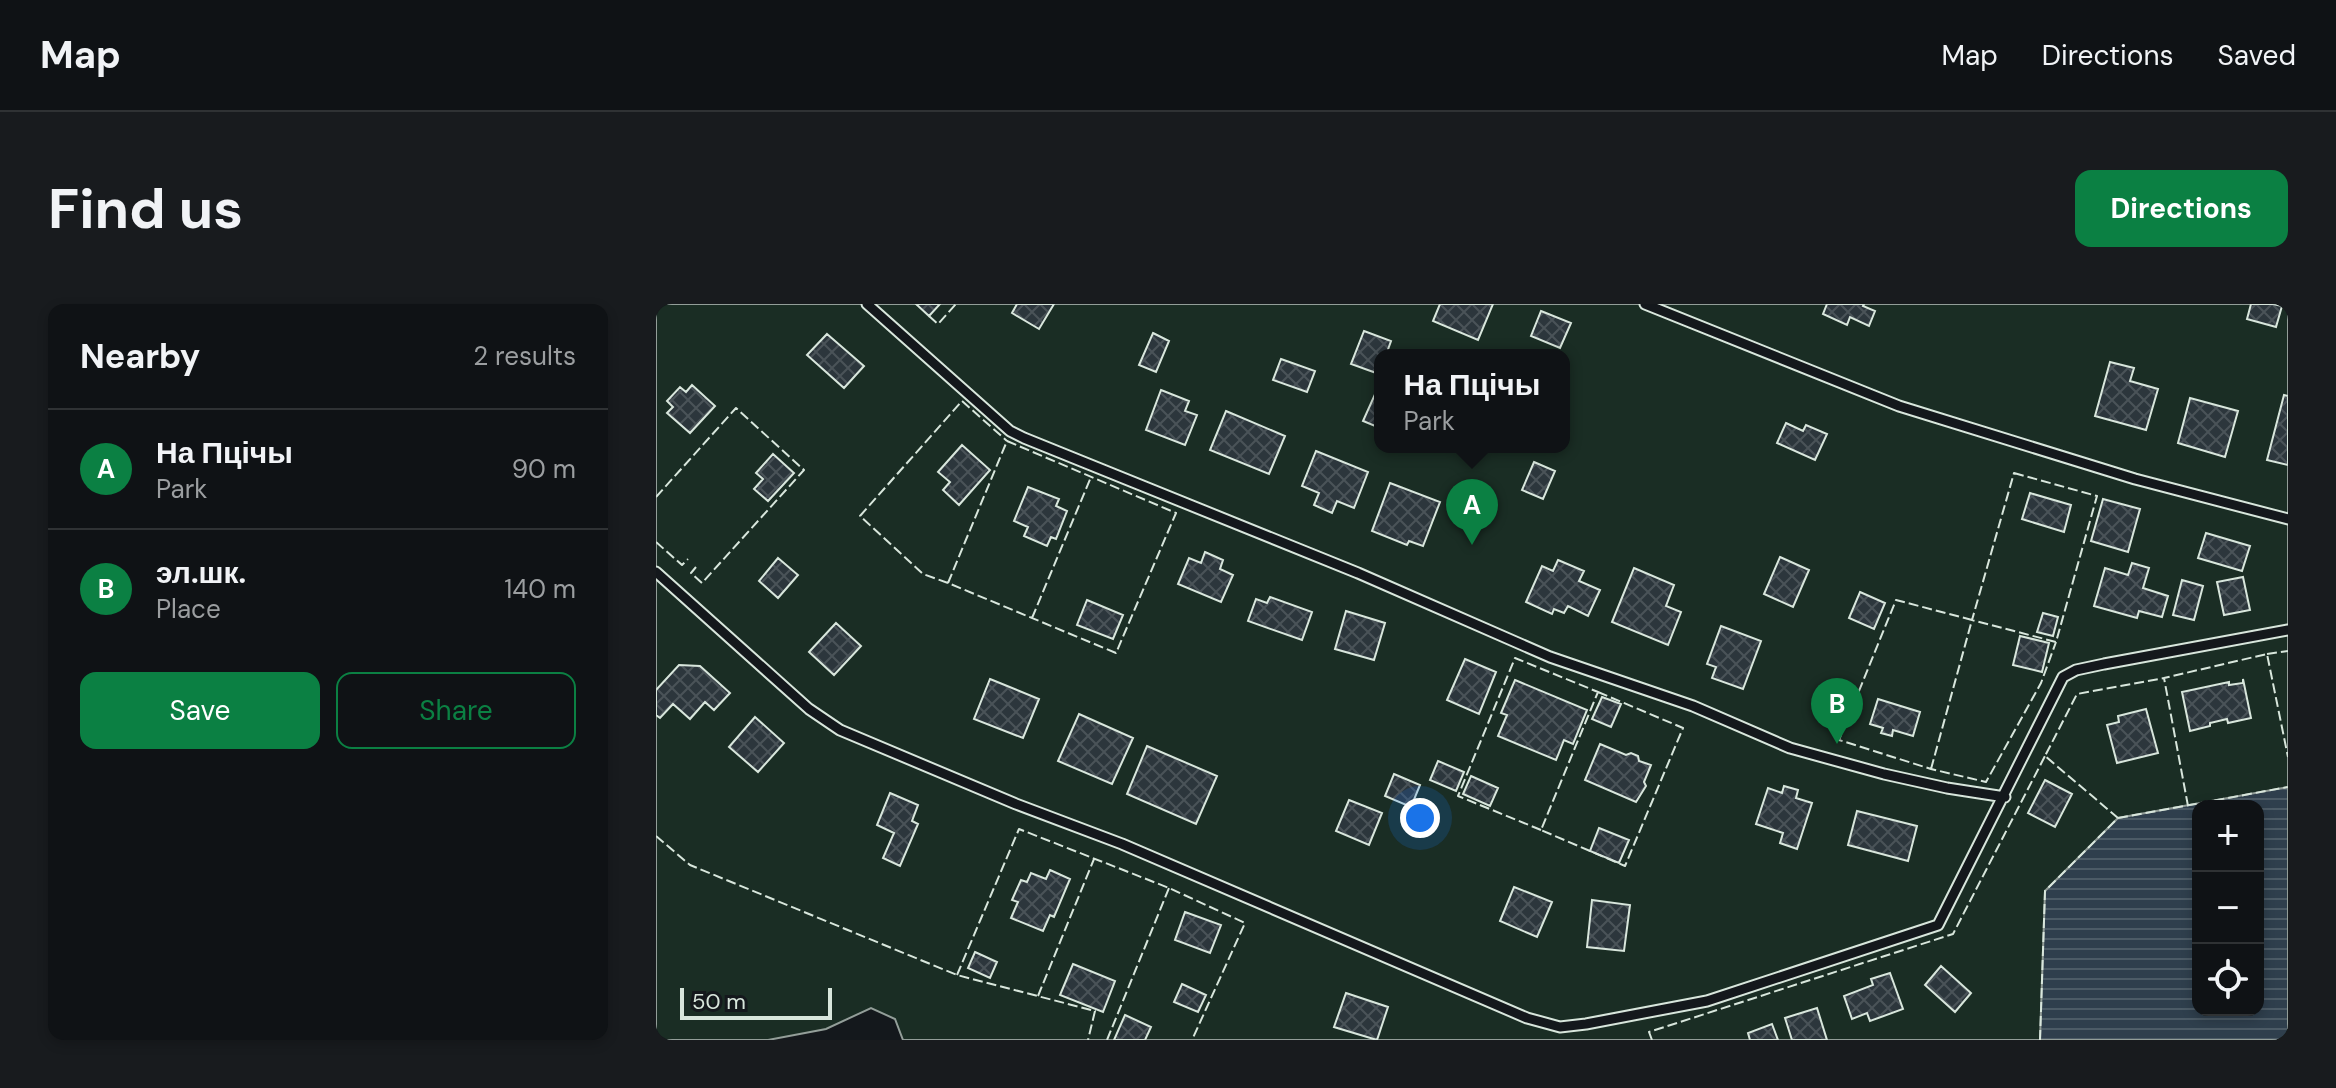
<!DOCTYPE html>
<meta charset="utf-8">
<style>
:root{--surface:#0f1215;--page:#181b1e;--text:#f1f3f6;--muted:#9b9ea0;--line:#2f3234;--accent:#0b8043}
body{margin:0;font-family:"DM Sans",sans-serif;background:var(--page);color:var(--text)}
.controls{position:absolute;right:24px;bottom:24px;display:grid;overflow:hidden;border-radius:16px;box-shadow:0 4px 12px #0003}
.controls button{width:72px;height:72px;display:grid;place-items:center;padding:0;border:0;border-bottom:2px solid var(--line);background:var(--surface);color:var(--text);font:40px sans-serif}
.scale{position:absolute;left:24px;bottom:20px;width:152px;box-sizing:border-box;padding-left:8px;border:4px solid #d8e6dc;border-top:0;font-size:22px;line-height:28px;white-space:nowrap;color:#d8e6dc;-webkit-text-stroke:6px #14181c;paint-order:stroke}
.you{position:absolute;left:764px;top:514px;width:28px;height:28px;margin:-20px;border:6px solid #fff;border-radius:50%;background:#1a73e8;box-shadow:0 0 0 12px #1a73e833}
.badge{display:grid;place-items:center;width:52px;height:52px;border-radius:50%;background:var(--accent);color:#fff;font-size:26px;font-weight:700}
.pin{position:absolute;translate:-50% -66px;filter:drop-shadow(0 2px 4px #0008)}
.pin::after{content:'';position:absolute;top:42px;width:28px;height:24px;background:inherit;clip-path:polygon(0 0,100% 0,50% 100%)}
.popup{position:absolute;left:718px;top:45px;width:196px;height:104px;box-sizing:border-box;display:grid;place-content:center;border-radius:16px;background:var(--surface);filter:drop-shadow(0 2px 6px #0005);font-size:26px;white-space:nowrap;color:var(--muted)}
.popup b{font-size:30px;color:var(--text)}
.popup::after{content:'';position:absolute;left:50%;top:100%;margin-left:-16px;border:16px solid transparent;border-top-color:var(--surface)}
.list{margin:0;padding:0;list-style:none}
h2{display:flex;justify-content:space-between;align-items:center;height:104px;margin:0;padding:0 32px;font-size:34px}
h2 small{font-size:26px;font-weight:400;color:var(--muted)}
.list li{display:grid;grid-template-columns:52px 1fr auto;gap:24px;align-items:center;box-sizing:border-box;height:120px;padding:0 32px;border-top:2px solid var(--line)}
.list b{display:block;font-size:30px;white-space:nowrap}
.list p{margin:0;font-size:26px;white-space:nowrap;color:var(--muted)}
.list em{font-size:26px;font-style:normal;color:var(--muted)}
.actions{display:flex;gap:16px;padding:24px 32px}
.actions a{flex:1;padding:18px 0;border:2px solid var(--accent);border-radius:16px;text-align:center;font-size:28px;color:var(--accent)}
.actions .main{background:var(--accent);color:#fff}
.icon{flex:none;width:44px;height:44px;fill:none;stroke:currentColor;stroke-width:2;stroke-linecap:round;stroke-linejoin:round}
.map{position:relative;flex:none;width:1632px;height:736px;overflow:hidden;border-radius:16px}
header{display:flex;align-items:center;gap:48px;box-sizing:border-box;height:112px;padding:0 40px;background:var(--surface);border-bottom:2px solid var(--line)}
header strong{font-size:38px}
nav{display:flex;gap:44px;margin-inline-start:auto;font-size:28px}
.intro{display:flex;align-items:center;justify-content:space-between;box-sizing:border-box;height:192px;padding:0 48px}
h1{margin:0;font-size:56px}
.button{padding:20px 36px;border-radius:16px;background:var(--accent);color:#fff;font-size:28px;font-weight:700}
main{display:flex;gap:48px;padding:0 48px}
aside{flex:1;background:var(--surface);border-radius:16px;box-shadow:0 4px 12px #0003}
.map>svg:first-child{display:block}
.green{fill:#1a2d24;stroke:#939e99;stroke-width:2;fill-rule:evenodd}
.water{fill:url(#water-rules);stroke:#939e99;stroke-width:2;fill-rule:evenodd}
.building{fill:url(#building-cross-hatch);stroke:#d8e6dc;stroke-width:2}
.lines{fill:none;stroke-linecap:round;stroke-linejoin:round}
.service-casing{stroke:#d8e6dc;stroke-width:13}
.service{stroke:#14181c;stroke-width:9}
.fence{stroke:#d8e6dc;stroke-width:2;stroke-dasharray:10 4;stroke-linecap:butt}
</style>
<header>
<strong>Map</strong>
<nav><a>Map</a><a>Directions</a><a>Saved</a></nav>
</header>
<div class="intro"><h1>Find us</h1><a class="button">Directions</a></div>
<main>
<aside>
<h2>Nearby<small>2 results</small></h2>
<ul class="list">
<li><span class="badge">A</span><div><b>На Пцічы</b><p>Park</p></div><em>90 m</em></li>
<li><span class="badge">B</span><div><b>эл.шк.</b><p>Place</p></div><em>140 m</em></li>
</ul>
<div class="actions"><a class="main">Save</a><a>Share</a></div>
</aside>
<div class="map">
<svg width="1632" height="736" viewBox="0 0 1632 736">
<defs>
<pattern id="water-rules" width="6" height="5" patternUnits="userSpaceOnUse" patternTransform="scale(2)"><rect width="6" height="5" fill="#2f3f4d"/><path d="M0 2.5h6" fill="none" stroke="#4c5b66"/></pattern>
<pattern id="building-cross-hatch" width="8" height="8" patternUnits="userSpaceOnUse" patternTransform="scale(2)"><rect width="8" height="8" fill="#2c363c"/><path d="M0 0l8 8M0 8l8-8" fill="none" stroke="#4a5358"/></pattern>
</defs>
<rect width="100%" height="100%" fill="#14181c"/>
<!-- green -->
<path class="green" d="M0 0H1632V736H247L239 715 215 704 170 725 112 736H0ZM724 51H908V143H724ZM1542 502H1602V706H1542Z"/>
<!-- water -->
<path class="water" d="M1632 483V736H1384L1389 587 1462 514ZM1542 502H1602V706H1542Z"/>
<!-- building -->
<path class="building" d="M260 0H284L273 12Z
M361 0H398L383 25 356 9Z
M784 0H837L822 36 777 17Z
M1171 0H1208L1207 2 1219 7 1213 22 1194 13 1191 21 1167 10Z
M1595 0H1617L1626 2 1620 23 1591 15Z
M885 7 915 19 904 44 875 32Z
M708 27 735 37 730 51H724L723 70 695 60Z
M497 29 513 37 500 68 483 61Z
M171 30 208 62 188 84 151 51Z
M625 55 659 67 651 88 617 76Z
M1454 58 1478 64 1474 77 1502 85 1490 126 1439 112Z
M36 81 59 102 34 129 11 109 17 103 11 97 24 83 30 88Z
M505 86 533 97 529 107 541 111 529 141 490 126Z
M720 88 724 90V124L707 117Z
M1628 91 1632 92V161L1611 156Z
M1534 94 1582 107 1569 153 1522 139Z
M570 107 629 132 613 170 554 146Z
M1130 119 1147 127 1150 121 1171 130 1159 156 1121 139Z
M306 141 334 166 303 201 287 186 294 178 282 168Z
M660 147 712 168 698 204 681 197 676 209 658 201 663 189 646 182Z
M117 150 138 169 112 197 98 185 107 175 100 169Z
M878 158 899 167 887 195 866 186Z
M734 179 784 198 767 242 753 237 751 241 716 227Z
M372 183 403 195 400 202 411 207 400 235 395 233 391 242 368 232 372 223 358 217Z
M1374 189 1415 201 1408 228 1366 215Z
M1447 195 1484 205 1472 248 1435 237Z
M1550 229 1594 242 1586 267 1542 254Z
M549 248 567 256 564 265 577 271 565 298 522 280 533 254 545 259Z
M1124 253 1153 266 1137 303 1108 290Z
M122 254 142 271 122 294 103 277Z
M902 256 928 267 923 277 944 286 932 312 912 302 908 309 898 305 896 310 870 298 886 262 897 267Z
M1476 259 1493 264 1487 284 1512 292 1506 313 1483 307 1481 314 1438 302 1449 264 1472 271Z
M978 264 1018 281 1010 302 1025 308 1012 341 956 318Z
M1587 273 1594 306 1568 311 1561 278Z
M1526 276 1547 282 1538 316 1517 311Z
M1204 288 1229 299 1218 325 1193 314Z
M614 293 656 308 646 336 592 317 600 295 611 299Z
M431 296 467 311 457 335 421 321Z
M690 307 729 319 718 356 679 345Z
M1387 309 1402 313 1397 332 1381 328Z
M180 319 205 342 178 371 153 348Z
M1065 322 1105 337 1087 385 1056 374 1060 363 1051 360Z
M1364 332 1393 339 1386 368 1357 361Z
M809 355 840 368 823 410 791 396Z
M23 361 44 362 74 389 58 406 49 398 34 415 17 400 4 414 0 411V386Z
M334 375 383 395 367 434 318 415Z
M1587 375 1595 414 1572 419 1571 415 1554 419V422L1534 427 1526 388 1573 378V381L1587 379Z
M859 376 931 406 917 440 908 436 900 456 842 432 851 411 845 409Z
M946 393 965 400 955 423 936 415Z
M1222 395 1264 408 1257 432 1237 426 1236 432 1225 429 1227 424 1214 420Z
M1490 405 1502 449 1461 459 1451 421 1463 418 1462 412Z
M423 410 477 434 456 480 402 457Z
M99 413 128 439 102 468 73 443Z
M944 440 970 451 975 449 982 452 983 457 995 461 988 478 990 482 980 498 929 476Z
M491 442 561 472 540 520 471 490Z
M782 457 808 468 800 487 774 476Z
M738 470 764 481 755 503 729 492Z
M815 472 842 484 834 502 807 490Z
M1389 476 1416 490 1399 523 1372 509Z
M1128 482 1142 486 1140 494 1156 499 1141 545 1124 539 1127 529 1100 520 1112 484 1126 489Z
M234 489 262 501 256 517 262 520 244 562 227 554 238 529 221 521Z
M693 496 726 509 713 541 680 527Z
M1201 507 1261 522 1252 557 1192 541Z
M943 524 973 536 963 559 934 547Z
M394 566 414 575 398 613 394 611 387 627 355 614 362 598 356 596 365 576 371 578 375 569 390 575Z
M858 583 896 598 881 633 844 617Z
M936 596 974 601 968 647 931 643Z
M529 608 565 621 554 649 519 636Z
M319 648 341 658 334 674 312 664Z
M417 660 459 677 447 708 404 691Z
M1285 662 1315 689 1299 708 1269 681Z
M1234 669 1247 705 1214 717 1211 709 1196 715 1188 692 1217 681 1215 675Z
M526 680 550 691 542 708 518 698Z
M690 689 732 703 721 736 678 723Z
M1161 704 1171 736H1136L1129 714Z
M469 711 495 723 489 736H458Z
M1116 720 1122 736H1094L1092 729Z"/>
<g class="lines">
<defs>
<path id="service" d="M211 0 354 127 368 134 702 269 894 353 1037 402 1134 444 1228 470 1291 484 1349 493
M989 0 1243 102 1479 175 1632 215
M0 268 153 405 184 426 360 500 466 540 871 714 904 723 930 720 1051 697 1282 621 1407 373 1420 366 1448 360 1632 326"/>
</defs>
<!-- service casing -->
<use href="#service" class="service-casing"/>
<!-- service -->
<use href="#service" class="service"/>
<!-- fence -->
<path class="fence" d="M273 12 282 20 300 0
M351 137 520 209 460 349 292 279Z
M1358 169 1441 192 1400 338 1316 316Z
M0 193 80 104 148 166 46 279 35 269 40 263
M0 238 26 261 32 255
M292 279 267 270 204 212 306 97 351 137
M376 314 435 173
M1611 350 1632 347
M942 388 1027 424 969 562 885 526Z
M1275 465 1316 316 1240 296 1183 436 1275 465 1330 478 1385 379 1400 338
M1532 502 1508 374 1611 350 1632 453
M1462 514 1632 483
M885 526 802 492 859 354 942 388
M0 532 34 561 301 671 439 707 432 736
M301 671 363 525 513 584 589 619 536 736
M382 692 438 555
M451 736 513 584
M996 736 993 728 1297 630 1389 452
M1384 736 1389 587 1462 514 1389 452 1421 390 1508 374"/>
</g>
</svg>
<div class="controls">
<button>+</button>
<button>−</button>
<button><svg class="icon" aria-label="locate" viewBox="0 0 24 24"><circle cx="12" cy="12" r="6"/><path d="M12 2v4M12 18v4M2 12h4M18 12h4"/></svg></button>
</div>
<div class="scale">50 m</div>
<div class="you"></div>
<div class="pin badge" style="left:816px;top:241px">A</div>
<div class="popup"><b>На Пцічы</b>Park</div>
<div class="pin badge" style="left:1181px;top:440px">B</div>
</div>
</main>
